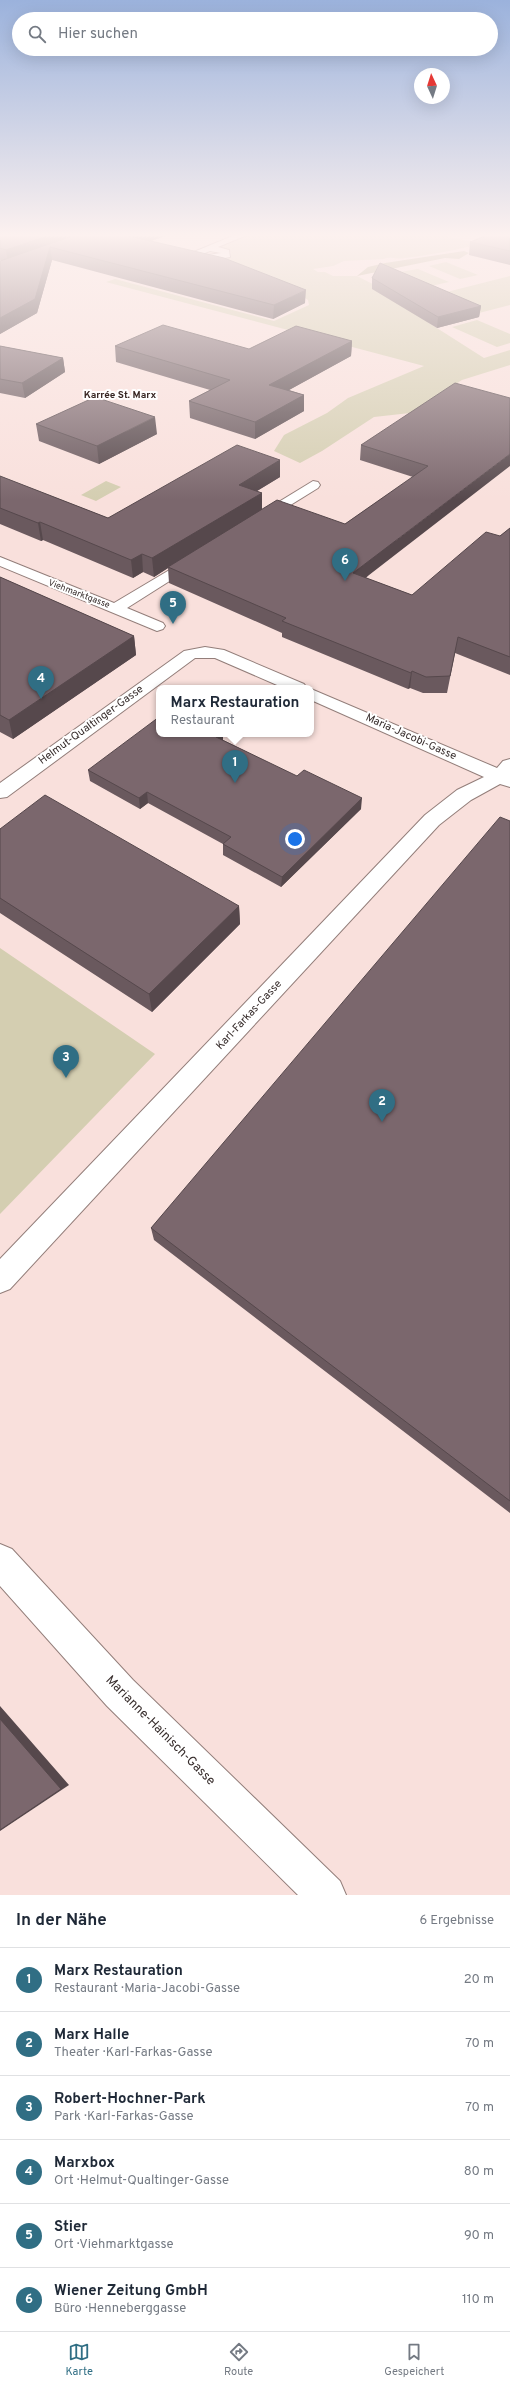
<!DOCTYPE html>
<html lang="de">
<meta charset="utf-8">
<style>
:root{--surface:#fff;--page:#f6f6f7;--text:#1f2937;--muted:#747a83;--line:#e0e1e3;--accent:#306e84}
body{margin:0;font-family:Overpass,sans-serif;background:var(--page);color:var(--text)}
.compass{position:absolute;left:414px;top:68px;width:36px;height:36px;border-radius:50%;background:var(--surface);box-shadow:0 4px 16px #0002;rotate:356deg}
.you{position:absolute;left:295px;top:839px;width:14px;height:14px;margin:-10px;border:3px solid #fff;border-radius:50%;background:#1a73e8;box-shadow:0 0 0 6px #1a73e833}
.badge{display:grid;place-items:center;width:26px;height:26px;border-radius:50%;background:var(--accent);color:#fff;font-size:13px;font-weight:700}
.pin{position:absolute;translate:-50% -33px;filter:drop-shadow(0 1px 2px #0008)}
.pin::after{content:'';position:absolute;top:21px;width:14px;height:12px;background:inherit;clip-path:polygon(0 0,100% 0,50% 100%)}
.popup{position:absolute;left:156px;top:685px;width:158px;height:52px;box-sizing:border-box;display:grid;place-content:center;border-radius:8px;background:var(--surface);filter:drop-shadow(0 1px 3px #0005);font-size:13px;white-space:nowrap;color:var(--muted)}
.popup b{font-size:15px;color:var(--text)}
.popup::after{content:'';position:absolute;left:50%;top:100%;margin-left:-8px;border:8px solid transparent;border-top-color:var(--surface)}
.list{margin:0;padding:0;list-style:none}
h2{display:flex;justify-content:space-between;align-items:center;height:52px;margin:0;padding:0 16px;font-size:17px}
h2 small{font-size:13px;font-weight:400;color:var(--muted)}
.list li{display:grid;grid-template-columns:26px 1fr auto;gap:12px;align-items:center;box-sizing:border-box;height:64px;padding:0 16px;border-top:1px solid var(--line)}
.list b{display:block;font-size:15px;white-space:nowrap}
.list p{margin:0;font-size:13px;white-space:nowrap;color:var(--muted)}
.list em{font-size:13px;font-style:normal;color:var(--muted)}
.icon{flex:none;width:22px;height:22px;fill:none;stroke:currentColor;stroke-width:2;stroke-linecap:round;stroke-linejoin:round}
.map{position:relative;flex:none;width:510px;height:1895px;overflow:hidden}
.search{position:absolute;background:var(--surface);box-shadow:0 4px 16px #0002;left:12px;right:12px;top:12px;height:44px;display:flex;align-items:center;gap:10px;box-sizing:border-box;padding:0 14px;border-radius:22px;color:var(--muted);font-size:15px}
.sheet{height:436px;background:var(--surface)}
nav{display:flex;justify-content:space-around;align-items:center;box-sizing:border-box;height:56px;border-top:1px solid var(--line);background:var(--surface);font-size:11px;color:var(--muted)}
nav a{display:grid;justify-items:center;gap:2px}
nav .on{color:var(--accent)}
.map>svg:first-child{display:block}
.green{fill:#d4ceb1}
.forest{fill:#aca480}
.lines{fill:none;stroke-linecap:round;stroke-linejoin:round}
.minor-casing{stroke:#937e7a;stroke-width:2}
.primary-casing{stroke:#fff;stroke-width:2}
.minor{fill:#fff;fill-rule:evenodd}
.primary{fill:#eebc88;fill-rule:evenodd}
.wall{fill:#6a595e}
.shaded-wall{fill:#56484c}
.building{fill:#7b676d;stroke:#56484c}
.labels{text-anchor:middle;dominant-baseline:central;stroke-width:4;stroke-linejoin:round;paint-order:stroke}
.far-street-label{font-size:9px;fill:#382e2d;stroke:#fff}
.far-neighbourhood-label{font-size:10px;font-weight:bold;fill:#362421;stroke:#fff}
.street-label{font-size:11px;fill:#382e2d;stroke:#fff}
.near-street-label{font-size:13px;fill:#382e2d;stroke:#fff}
</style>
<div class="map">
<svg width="510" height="1895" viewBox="0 0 510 1895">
<rect width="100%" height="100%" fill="#f9e0dc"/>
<!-- green -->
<path class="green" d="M248 235H441L472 242 476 245C452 251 429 255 405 258 397 260 391 256 384 259L344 261 333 266 313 269 318 272H325L333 276H357L402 299 429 323 484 358 510 350V365L462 380 410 413 374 417 322 451 300 463 274 451 284 435 327 413 348 398 424 366 106 282 115 279 274 321 309 305 308 300 272 276 215 261 231 256V252L217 247Z
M446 262 478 275 460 279 429 266Z
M418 269 449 282 431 286 400 272Z
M510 276V305L479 313 435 295Z
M477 320 510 334V343L497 347 452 327Z
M106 481 121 487 96 501 81 495Z
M0 948 155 1054 0 1214Z"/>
<!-- forest -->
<path class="forest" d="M464 251 469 253 459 259 445 258 357 276 368 267 385 263Z"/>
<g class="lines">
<defs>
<path id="minor" d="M235 235H247L218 247 229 250 230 257 208 261 189 254ZM210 251 221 253 208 255 202 254Z
M313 481 318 482 320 485 318 488 263 522 258 523 251 519Z
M193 556 200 560 198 563 127 608 163 623 165 626 163 629 157 631 0 566V557L114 603Z
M205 647 224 650 304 684 307 688H284L215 658H195L7 797 0 798V783L184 651Z
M311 689 497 768 503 761 510 759V787L500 784 471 800 439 825 10 1289 0 1293V1259L425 815 457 790 484 777 311 700Z
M0 1544 12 1549 133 1680 340 1881 346 1895H298L107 1706 0 1586Z"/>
<path id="primary" d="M476 235H491L510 239V245Z"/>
</defs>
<!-- minor casing -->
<use href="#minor" class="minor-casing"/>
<!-- primary casing -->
<use href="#primary" class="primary-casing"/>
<!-- minor -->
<use href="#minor" class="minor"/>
<!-- primary -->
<use href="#primary" class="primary"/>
</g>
<!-- wall -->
<path class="wall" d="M0 235H168L151 241 305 303 273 319 52 260 37 313 0 334V261L2 260H0Z
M510 235V265L469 255 470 242Z
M372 278 481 306 479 317 437 328 372 289Z
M352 341 351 356 289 390 304 395V411L255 439 190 418 189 401 210 390 116 362 115 346 249 349Z
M0 346 63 358 65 372 25 398 0 393Z
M510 398 366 578 412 595 500 536 510 528V675L455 653 447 693H423L410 688 408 689 282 637V633L169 583 168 568 154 577 143 572 133 578 43 540 41 541 0 524V476L108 518 280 460V477L257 491 262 493V510L345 524 413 477 360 460 361 445Z
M36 424 157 434 99 464 39 441Z
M0 577 134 636 136 655 13 739 0 732Z
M223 734V740L361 809 281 887 223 855V844L148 803 140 809 90 781 88 770Z
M510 821V1513L154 1240 151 1228Z
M0 829 239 906 240 924 152 1012 0 913Z"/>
<!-- shaded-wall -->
<path class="shaded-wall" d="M51 235H90L50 247 52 260 37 313 0 334V318L8 263 6 250Z
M132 235H168L130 248 129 236Z
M306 290 305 303 273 319 274 305Z
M481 306 479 317 437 328 438 317Z
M352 341 351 356 269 401V385Z
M63 358 65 372 25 398 22 383Z
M304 395V411L255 439V422Z
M155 417 157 434 99 464 97 446Z
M510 454V466L351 589 353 573Z
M280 460V477L239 502V485Z
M262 493V511L168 567V568L154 577 152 558Z
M40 522 43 540 41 541 38 523Z
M142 554 143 572 133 578 131 560Z
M134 636 136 655 13 739 9 720Z
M412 671 410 688 408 689 411 673Z
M219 734H223V741L216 737Z
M147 792 148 803 140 809 139 798Z
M362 798 361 809 281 887 282 877Z
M239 906 240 924 152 1012 149 994Z
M0 1706 69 1785 0 1831Z"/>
<!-- building -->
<path class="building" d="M0 235H51L6 250 0 248Z
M75 235H132L129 236 224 258 306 290 274 305 50 247 35 299 0 318V261Z
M488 235H510V251L470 242Z
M380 263 481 306 438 317 372 278Z
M163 325 249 349 296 326 352 341 269 385 304 395 255 422 189 401 230 380 115 346Z
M0 346 63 358 22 383 0 379Z
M455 383 510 398V454L353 573 412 595 486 532 500 536 510 528V657L458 637 450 676 426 677 412 671 411 673 282 621 286 618 168 567 277 500 345 524 428 466 361 445Z
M95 397 155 417 97 446 36 424Z
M237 445 280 460 239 485 262 493 152 558 142 554 131 560 40 522 38 523 0 508V476L108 518Z
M0 577 134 636 9 720 0 715Z
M159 717V734H219L216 737 297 776 304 770 362 798 282 877 223 844 231 837 147 792 139 798 88 770Z
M45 795 239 906 149 994 0 898V829Z
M500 817 510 821V1501L151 1228Z
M0 1719 61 1789 0 1830Z"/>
<!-- sky -->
<linearGradient id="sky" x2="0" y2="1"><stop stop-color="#9bb2dc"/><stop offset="0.47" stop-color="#fcf1ef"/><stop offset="1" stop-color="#fcf1ef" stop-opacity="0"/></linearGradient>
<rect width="510" height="500" fill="url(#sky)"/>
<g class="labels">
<!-- far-street labels -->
<g class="far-street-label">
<text transform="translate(79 594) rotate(21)">Viehmarktgasse</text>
</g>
<!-- far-neighbourhood labels -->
<g class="far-neighbourhood-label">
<text x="120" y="395">Karrée St. Marx</text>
</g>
<!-- street labels -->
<g class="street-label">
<text transform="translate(91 725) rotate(-36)">Helmut-Qualtinger-Gasse</text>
<text transform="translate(411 737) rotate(24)">Maria-Jacobi-Gasse</text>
<text transform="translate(249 1015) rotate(-47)">Karl-Farkas-Gasse</text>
</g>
<!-- near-street labels -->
<g class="near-street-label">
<text transform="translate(160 1731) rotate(45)">Marianne-Hainisch-Gasse</text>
</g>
</g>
</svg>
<svg class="compass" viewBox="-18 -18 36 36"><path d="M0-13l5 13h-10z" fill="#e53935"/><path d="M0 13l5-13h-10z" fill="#747a83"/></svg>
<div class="you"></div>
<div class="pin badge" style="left:235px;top:783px">1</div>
<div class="popup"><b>Marx Restauration</b>Restaurant</div>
<div class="pin badge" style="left:382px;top:1122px">2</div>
<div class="pin badge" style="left:66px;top:1078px">3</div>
<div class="pin badge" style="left:41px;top:699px">4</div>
<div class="pin badge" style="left:173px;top:624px">5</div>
<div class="pin badge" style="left:345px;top:581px">6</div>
<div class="search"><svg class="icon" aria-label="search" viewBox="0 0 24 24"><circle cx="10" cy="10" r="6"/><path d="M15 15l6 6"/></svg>Hier suchen</div>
</div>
<section class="sheet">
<h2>In der Nähe<small>6 Ergebnisse</small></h2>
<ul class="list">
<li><span class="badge">1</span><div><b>Marx Restauration</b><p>Restaurant · Maria-Jacobi-Gasse</p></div><em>20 m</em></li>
<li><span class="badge">2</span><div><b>Marx Halle</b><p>Theater · Karl-Farkas-Gasse</p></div><em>70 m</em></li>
<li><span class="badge">3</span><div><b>Robert-Hochner-Park</b><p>Park · Karl-Farkas-Gasse</p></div><em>70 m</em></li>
<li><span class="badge">4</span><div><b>Marxbox</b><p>Ort · Helmut-Qualtinger-Gasse</p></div><em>80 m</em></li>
<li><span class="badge">5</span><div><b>Stier</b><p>Ort · Viehmarktgasse</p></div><em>90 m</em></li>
<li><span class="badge">6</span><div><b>Wiener Zeitung GmbH</b><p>Büro · Henneberggasse</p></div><em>110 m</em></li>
</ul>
</section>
<nav>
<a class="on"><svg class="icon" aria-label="map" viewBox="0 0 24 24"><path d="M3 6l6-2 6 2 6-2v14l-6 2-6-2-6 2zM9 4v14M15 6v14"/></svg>Karte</a>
<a><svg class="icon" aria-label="directions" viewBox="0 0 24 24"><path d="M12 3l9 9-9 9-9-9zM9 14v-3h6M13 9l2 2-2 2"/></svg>Route</a>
<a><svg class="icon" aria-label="saved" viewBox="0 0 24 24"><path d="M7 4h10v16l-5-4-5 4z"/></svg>Gespeichert</a>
</nav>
